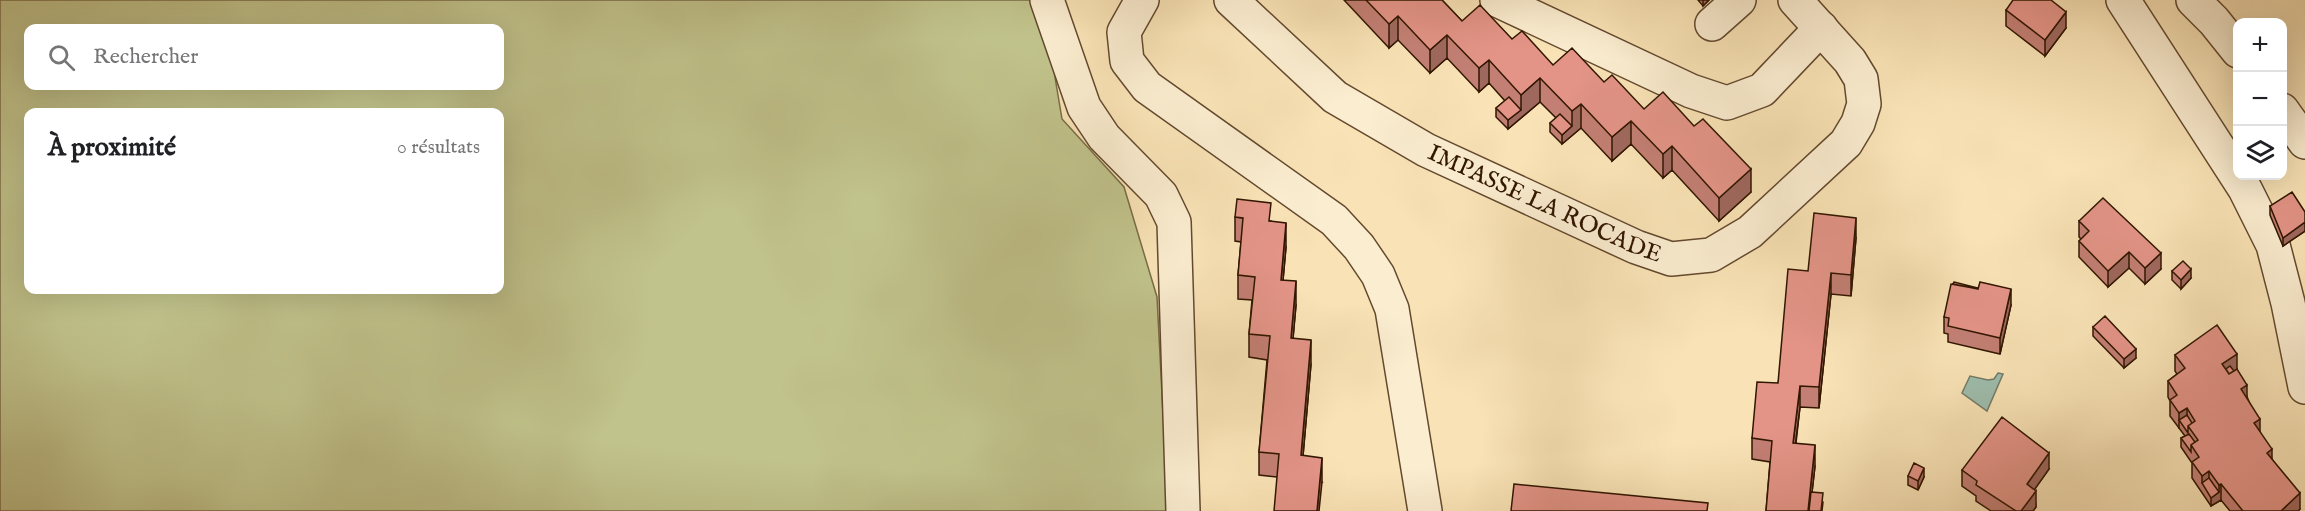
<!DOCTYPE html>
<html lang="fr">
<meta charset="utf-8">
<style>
:root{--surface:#fff;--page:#f6f6f6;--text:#202124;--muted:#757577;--line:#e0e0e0}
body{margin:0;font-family:"IM FELL English",serif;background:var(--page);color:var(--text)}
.controls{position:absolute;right:18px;top:18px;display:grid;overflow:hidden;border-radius:12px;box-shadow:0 6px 24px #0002}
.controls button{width:54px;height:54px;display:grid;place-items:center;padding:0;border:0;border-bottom:2px solid var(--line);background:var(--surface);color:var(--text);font:30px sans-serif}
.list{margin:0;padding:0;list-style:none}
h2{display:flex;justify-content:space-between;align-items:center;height:78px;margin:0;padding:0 24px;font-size:26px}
h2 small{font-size:20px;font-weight:400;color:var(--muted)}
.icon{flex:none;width:33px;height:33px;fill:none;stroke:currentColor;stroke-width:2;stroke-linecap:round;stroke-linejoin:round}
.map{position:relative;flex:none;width:2305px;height:511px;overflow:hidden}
.search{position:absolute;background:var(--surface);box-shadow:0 6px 24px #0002;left:24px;top:24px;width:480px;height:66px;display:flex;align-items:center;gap:15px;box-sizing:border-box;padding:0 21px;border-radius:12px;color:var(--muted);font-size:22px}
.panel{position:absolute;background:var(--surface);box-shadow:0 6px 24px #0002;left:24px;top:108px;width:480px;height:186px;border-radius:12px}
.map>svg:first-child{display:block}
.green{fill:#c1c38c;stroke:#796c46;stroke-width:1.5;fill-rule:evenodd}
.water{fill:#9ebeae;stroke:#727b68;stroke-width:1.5}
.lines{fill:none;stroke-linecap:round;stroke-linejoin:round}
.minor-casing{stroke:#63492e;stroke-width:36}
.minor{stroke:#fbedd0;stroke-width:33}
.wall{fill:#c37f74;stroke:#311600;stroke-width:1.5}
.shaded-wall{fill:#9f685e;stroke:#311600;stroke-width:1.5}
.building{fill:#e39487;stroke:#311600;stroke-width:1.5}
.labels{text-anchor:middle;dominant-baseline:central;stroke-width:5;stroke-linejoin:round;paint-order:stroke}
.street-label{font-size:24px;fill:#311600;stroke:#fbedd0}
</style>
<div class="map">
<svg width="2305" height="511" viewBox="0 0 2305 511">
<rect width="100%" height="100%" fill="#f9e3b6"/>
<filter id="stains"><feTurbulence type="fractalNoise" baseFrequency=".00333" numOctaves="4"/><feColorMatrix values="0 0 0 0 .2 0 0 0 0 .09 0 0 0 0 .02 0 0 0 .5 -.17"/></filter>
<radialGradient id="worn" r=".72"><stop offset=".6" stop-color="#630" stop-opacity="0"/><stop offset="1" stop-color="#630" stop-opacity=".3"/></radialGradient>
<!-- green -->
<path class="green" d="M0 0H1042L1062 119 1124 187 1157 297 1168 511H0ZM28 28H500V86H28ZM28 112H500V290H28Z"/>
<!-- water -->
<path class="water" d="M1998 373 2003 374 1987 411 1962 393 1970 376 1988 380 1994 379Z"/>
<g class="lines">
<defs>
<g id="minor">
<path d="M1047 0 1084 107 1104 137 1161 195 1174 222 1183 511"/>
<path d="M1142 0 1124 32 1127 61 1147 87 1334 220 1359 247 1378 275 1392 309 1425 511"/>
<path id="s1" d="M1231 0 1335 97 1426 150 1636 247 1671 259 1711 255 1750 232 1846 143 1858 123 1864 104 1861 79 1850 61 1795 0"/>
<path d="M1497 0 1691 91 1727 103 1762 90 1821 28"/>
<path d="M2123 0 2245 189 2273 245 2288 303 2305 387"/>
<path d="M2193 0 2214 21 2238 51"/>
<path d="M1712 24 1739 0"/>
<path d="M2282 110 2305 142"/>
</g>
</defs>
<!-- minor casing -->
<use href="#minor" class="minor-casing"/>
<!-- minor -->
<use href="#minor" class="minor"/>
</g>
<!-- wall -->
<path class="wall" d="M1344 0H1442L1462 21 1512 39 1553 65 1604 82 1644 109 1751 192 1719 221 1672 170 1663 178 1631 144 1612 161 1581 128 1562 144 1550 132V123L1556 118 1540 102 1508 129 1496 117V108L1505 101 1489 83 1479 92 1447 58 1430 73 1398 40 1389 48Z
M1698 0H1709L1703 6Z
M2006 10 2066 28 2045 56 2006 26Z
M2270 206 2305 212V231L2283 246 2270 215Z
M1235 217 1271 221 1286 247 1283 280 1296 305 1293 338 1311 364 1303 456 1322 482 1259 475V452L1267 360 1249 357V334L1252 300 1238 299V275L1241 242 1235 241Z
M2079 221 2161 269 2145 284 2129 268 2108 287 2079 257V241L2081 239 2079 237Z
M1856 238 1851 296 1831 294 1819 408 1800 407 1796 443 1815 466 1812 492 1823 502 1822 511H1766L1770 462 1752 459V438L1778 383 1808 271Z
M2172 271 2191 278 2181 289 2172 280Z
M2011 305 2000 354 1948 342V334L1944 333V317Z
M2093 327 2136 358 2124 368 2093 336Z
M2175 355 2237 369 2260 432 2272 459 2300 509 2298 511H2230L2221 500 2211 506 2192 478V463L2181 447V438L2185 436 2170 416V401L2168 397V381L2177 374 2175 371Z
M2049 469 2034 490 2036 507 2033 511H1991L1976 501V496L1962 486V470Z
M1908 476 1924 477 1918 490 1908 485Z"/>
<!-- shaded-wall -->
<path class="shaded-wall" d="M1703 0H1709L1703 6Z
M2066 12V28L2045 56V40Z
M1398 16V40L1389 48V24Z
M1447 35V58L1430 73V50Z
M1489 60V83L1479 92V68Z
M1540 78V102L1508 129V120L1521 110V95Z
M1581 104V128L1562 144V135L1572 126V111Z
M1631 121V144L1612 161V137Z
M1672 146V170L1663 178V154Z
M1751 169V192L1719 221V198Z
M1856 218V238L1851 296V275Z
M2305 222V231L2283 246V238Z
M1286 223V247L1281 303V280Z
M2129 252V268L2108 287V271Z
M2161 253V269L2145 284V268Z
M2191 269V278L2181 289V280Z
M1831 273V294L1819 408V387Z
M1296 281V305L1291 362V338Z
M2011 289V305L2000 354V338Z
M1311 340V364L1301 479V455Z
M2136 349V358L2124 368V359Z
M2237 354V370L2227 377 2222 364Z
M2247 385V401L2241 389Z
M1800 386V407L1793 463V443Z
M2187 408V424L2179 420V429V413Z
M2260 419V435L2254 423Z
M1815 445V466L1810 511H1808Z
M2272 449V465L2267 453Z
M2049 453V469L2027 500V484Z
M1322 458V482L1319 511H1317Z
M1924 468V477L1918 490V481Z
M2209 471V487L2202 483V476Z
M2221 484V500L2211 506V498L2219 492V485Z
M2036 491V507L2033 511H2021Z
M2300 493V509L2298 511H2281Z"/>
<!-- building -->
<path class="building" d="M1366 0H1442L1462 21 1480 5 1512 39 1522 31 1553 65 1572 48 1604 82 1612 75 1644 109 1663 92 1694 126 1703 119 1751 169 1719 198 1672 146 1663 154 1631 121 1612 137 1581 104 1572 111 1540 78 1521 95 1489 60 1479 68 1447 35 1430 50 1398 16 1389 24Z
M2013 0H2051L2066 12 2045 40 2006 10Z
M1509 97 1521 110 1508 120 1496 108Z
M1560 114 1572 126 1562 135 1550 123Z
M2292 192 2305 212V222L2283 238 2270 206Z
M2103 198 2161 253 2145 268 2129 252 2108 271 2079 241 2089 231 2079 221Z
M1237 199 1271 203 1269 221 1286 223 1281 280 1296 281 1291 338 1311 340 1301 455 1322 458 1317 511H1274L1279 454 1259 452 1270 336 1249 334 1255 277 1238 275 1243 218 1235 217Z
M1814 213 1856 218 1851 275 1831 273 1819 387 1800 386 1793 443 1815 445 1808 511H1766L1772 441 1752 438 1757 382 1778 383 1788 269 1808 271Z
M2183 261 2191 269 2181 280 2172 271Z
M1954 282 1978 288V289L1953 284Z
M1980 282 2011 289 2000 338 1948 326 1949 318 1944 317 1951 284 1978 289Z
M2105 316 2136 349 2124 359 2093 327Z
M2217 325 2237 354 2222 364 2229 374 2237 369 2247 385 2241 389 2260 419 2254 423 2272 449 2267 453 2300 493 2281 511H2243L2221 484 2219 485 2209 471 2202 476 2192 462 2199 457 2191 445 2198 440 2188 426 2195 421 2187 408 2179 413 2170 400 2177 395 2168 381 2185 368 2175 355Z
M2230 366 2234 371 2229 374 2226 369Z
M2187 415 2192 423 2188 426V433L2179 420Z
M2002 417 2049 453 2027 484 2036 491 2021 511H2016L1976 485 1977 481 1962 470Z
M2189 434 2195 442 2191 445V452L2181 438Z
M1914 463 1924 468 1918 481 1908 476Z
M2209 478 2219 492 2211 498 2202 483Z
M1514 484 1708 503 1707 511H1511Z
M1811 492 1823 493 1821 511H1809Z"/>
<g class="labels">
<!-- street labels -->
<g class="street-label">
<text stroke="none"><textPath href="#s1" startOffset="378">IMPASSE LA ROCADE</textPath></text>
</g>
</g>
<rect width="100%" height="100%" filter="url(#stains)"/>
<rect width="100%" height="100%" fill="url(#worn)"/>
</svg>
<div class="controls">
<button>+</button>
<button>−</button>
<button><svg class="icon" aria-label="layers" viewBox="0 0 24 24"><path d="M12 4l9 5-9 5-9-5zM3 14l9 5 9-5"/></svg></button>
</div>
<div class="search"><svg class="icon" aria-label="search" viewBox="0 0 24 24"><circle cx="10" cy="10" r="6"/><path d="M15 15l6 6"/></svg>Rechercher</div>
<section class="panel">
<h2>À proximité<small>0 résultats</small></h2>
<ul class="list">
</ul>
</section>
</div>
